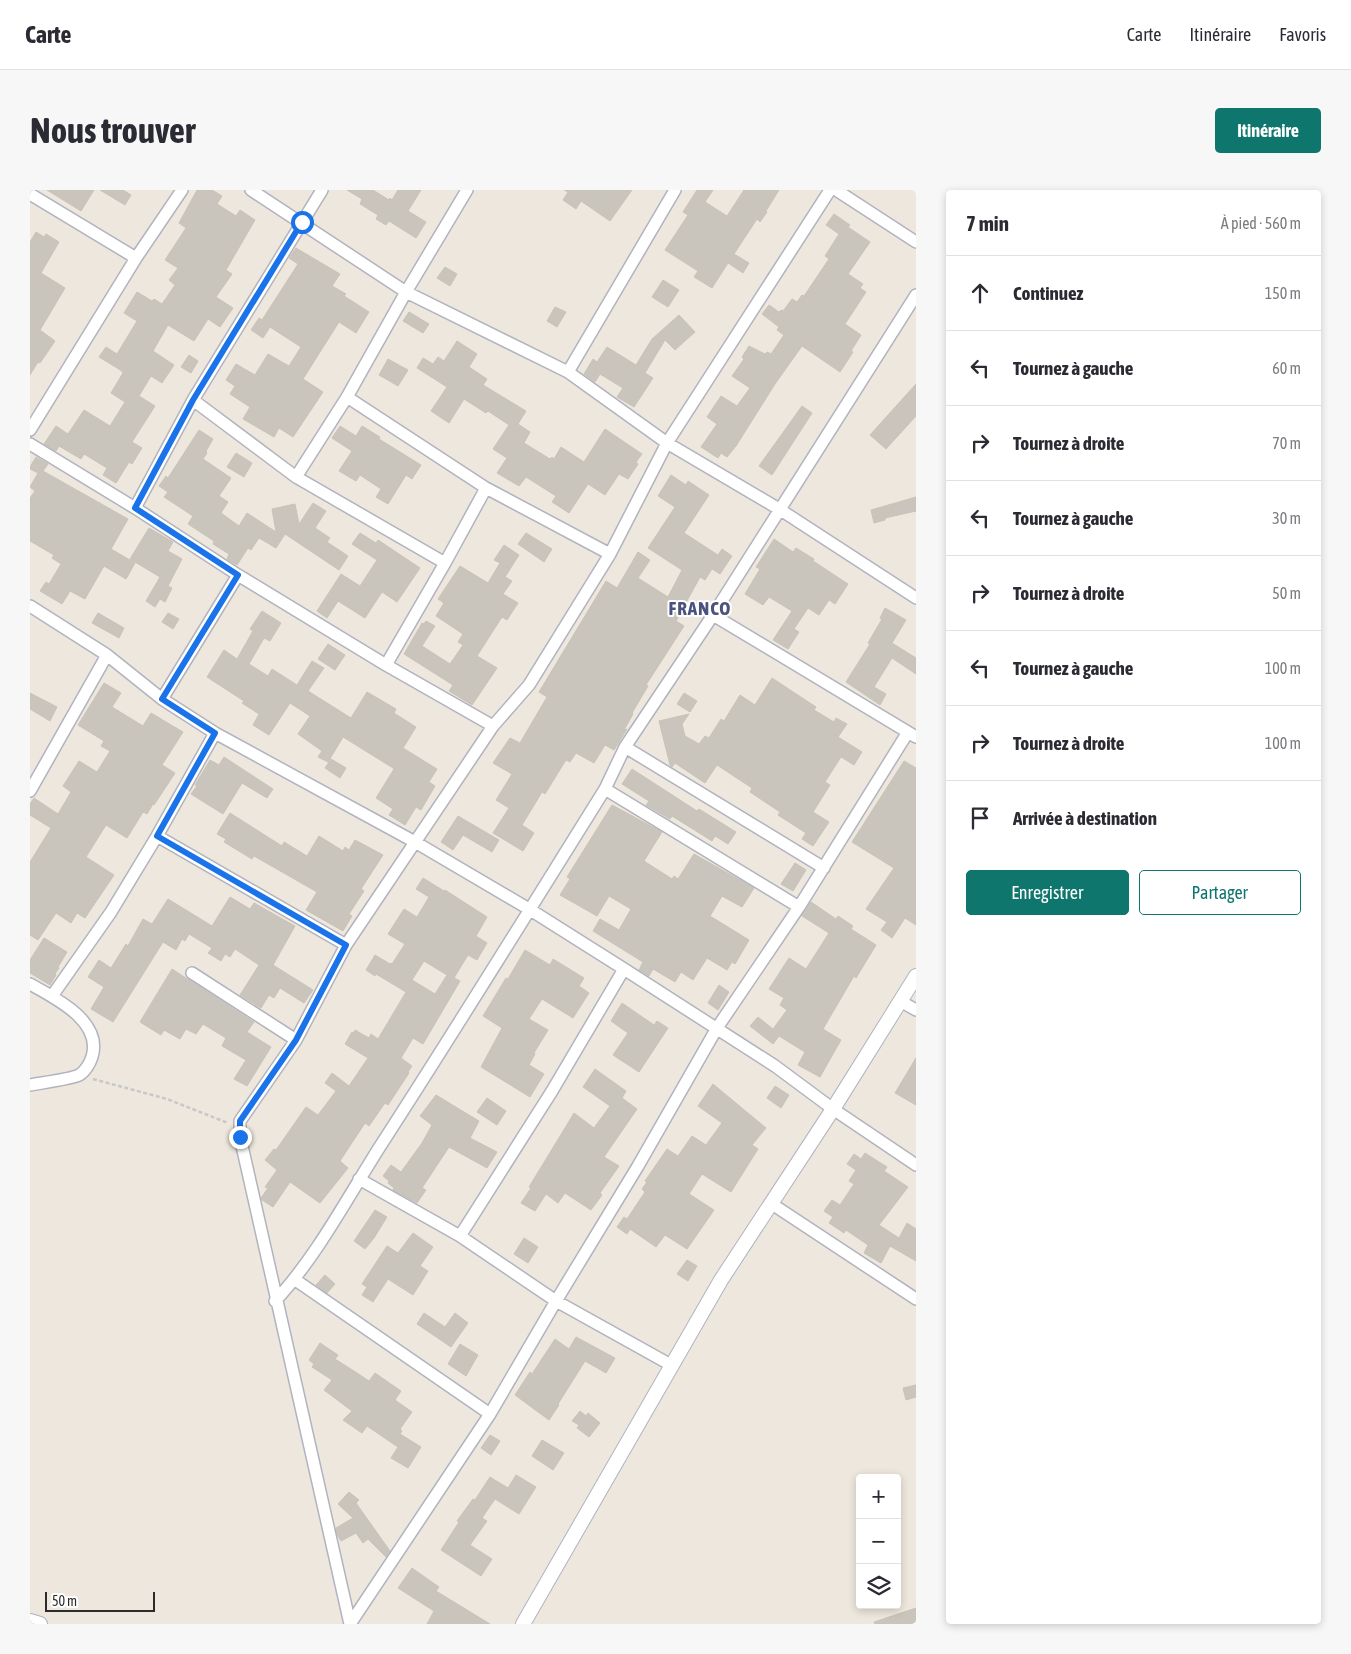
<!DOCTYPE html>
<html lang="fr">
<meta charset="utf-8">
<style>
:root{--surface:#fff;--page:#f7f7f7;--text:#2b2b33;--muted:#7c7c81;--line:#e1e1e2;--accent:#0f766e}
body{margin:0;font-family:"Asap Condensed",sans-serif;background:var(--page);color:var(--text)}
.controls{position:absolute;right:15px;bottom:15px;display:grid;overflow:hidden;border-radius:5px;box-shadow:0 2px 8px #0003}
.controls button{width:45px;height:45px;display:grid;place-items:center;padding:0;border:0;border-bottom:1px solid var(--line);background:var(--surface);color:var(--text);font:25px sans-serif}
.scale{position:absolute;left:15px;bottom:12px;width:110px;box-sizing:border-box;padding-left:5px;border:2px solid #2b2b2b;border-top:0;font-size:14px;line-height:18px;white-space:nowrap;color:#2b2b2b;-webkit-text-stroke:4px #fff;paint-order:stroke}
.stop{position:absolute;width:15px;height:15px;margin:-11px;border:4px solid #1a73e8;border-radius:50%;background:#fff}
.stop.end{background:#1a73e8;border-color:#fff;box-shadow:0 1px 5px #0008}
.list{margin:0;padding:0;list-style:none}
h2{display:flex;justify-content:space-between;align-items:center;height:65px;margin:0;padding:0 20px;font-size:21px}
h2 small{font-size:16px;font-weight:400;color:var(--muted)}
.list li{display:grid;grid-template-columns:32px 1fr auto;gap:15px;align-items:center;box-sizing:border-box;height:75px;padding:0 20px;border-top:1px solid var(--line)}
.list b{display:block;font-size:19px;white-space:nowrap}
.list em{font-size:16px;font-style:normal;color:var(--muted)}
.actions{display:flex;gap:10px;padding:15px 20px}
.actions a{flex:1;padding:11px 0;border:1px solid var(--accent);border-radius:5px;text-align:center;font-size:18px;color:var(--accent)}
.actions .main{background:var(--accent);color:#fff}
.icon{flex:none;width:28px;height:28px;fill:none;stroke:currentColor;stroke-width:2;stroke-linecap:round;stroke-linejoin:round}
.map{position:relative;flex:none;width:886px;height:1434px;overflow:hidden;border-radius:5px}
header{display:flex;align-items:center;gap:30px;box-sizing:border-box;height:70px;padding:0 25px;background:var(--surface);border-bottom:1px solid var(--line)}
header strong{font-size:24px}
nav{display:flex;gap:28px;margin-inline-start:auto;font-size:18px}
.intro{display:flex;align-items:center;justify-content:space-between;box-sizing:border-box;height:120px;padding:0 30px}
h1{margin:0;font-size:35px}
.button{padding:12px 22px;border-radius:5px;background:var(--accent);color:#fff;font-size:18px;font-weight:700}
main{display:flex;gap:30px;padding:0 30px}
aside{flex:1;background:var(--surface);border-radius:5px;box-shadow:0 2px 8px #0003}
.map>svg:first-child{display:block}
.building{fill:#c9c5bc;stroke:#c9c3b7;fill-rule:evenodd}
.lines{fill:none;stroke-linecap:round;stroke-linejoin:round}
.minor-casing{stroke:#b1b3bf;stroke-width:14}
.tertiary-casing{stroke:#b1b3bf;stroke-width:16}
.path{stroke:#c8c8c8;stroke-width:2.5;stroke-dasharray:4 2.5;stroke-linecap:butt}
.minor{stroke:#fff;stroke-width:11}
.tertiary{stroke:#fff;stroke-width:14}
.route{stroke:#1a73e8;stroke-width:6}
.labels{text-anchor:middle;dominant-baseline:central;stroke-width:4;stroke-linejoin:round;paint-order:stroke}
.district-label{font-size:19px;font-weight:bold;letter-spacing:1px;fill:#4b527d;stroke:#fff}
</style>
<header>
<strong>Carte</strong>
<nav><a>Carte</a><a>Itinéraire</a><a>Favoris</a></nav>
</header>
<div class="intro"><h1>Nous trouver</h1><a class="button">Itinéraire</a></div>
<main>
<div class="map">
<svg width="886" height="1434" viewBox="0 0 886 1434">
<rect width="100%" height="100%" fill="#ede7dd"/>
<!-- building -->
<path class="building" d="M17 0H64L51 21Z
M70 0H93L101 5 95 15Z
M167 0H182L192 6 187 14 206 26 210 20 225 30 196 80 202 84 186 107 203 118 190 137 178 129 164 151 138 135 123 161 144 175 132 193 121 186 109 206 125 216 102 252 112 258 102 274 99 272 86 293 73 285 77 278 54 264 51 269 29 256 26 261 14 254 26 236 38 244 54 220 80 236 95 212 81 203 93 183 92 181 69 167 76 157 87 164 107 131 94 123 107 102 122 111 124 109 132 114 145 95 139 90 148 78 135 70 156 38 149 33Z
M317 0H343L359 10 360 8 362 10 368 0H391L378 21 396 32 386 48 359 31 356 35 346 29 348 25 330 14 332 9Z
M534 0H602L580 31 551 11 546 19 533 10 538 2Z
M667 0H683L675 12 697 26 714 0H749L736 21 737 22 730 32 727 29 704 64 719 73 713 83 698 73 682 98 664 87 668 81 635 60 658 25 653 22Z
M804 24 820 35 818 37 840 52 818 84 833 94 830 98 836 102 815 134 831 145 821 161 823 162 810 182 772 156 745 194 706 256 697 267 691 263 688 268 671 257 687 234 677 227 691 206 707 216 720 198 702 186 714 169 712 167 719 156 735 164 737 162 741 164 754 145 747 140 749 137 732 124 739 115 749 122 751 120 753 121 762 109 767 112 772 105 774 106 799 69 795 66 809 44 796 35Z
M6 42 14 47 16 44 29 52 11 83 35 98 10 140 25 151 10 173 8 172 0 185V52Z
M266 58 310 84 302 96 316 104 314 106 339 122 326 143 309 132 273 189 293 202 263 247 249 238 244 247 213 229 220 217 200 204 205 196 196 190 206 174 225 185 238 164 259 176 271 157 240 137 233 148 221 140 229 128 232 130 268 74 259 68Z
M415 77 427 84 420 96 407 88Z
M633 90 649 100 638 117 622 107Z
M525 117 536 122 527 137 517 131Z
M379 122 399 134 393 143 373 131Z
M649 125 665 142 645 160 635 150 615 183 623 188 604 217 587 207 593 198 570 184 565 192 554 184 563 169 567 172 577 157 606 175 622 149Z
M427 151 447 164 439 177 457 189 453 195 496 221 488 234 500 242 494 253 520 269 522 267 524 269 531 257 554 272 575 239 612 264 606 272 608 274 598 289 589 284 575 305 558 294 539 323 522 312 526 306 496 287 489 296 467 283 477 268 463 259 479 235 458 221 456 223 434 209 419 233 401 221 417 197 387 178 393 168 403 174 408 167 414 171Z
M159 165 168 171 161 183 151 177Z
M358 169 378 180 368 196 349 185Z
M886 194V226L856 259 840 245Z
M772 216 782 223 742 285 729 276Z
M310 236 326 246 332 236 350 247 349 249 391 275 382 289 376 285 358 314 346 307 351 299 330 285 326 291 309 281 322 261 302 248Z
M169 240 183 249 176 261 177 263 173 269 201 288 189 306 198 312 191 323 209 336 217 323 246 342 242 319 265 314 269 334 283 313 296 321 285 338 300 348 297 352 318 366 309 380 255 344 246 358 229 348 221 360 218 358 207 375 197 369 199 364 183 354 184 351 158 334 163 326 134 307 138 302 129 296 136 286 138 288Z
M206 263 222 273 214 287 197 277Z
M6 267 18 274 13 281 98 329 81 359 105 373 96 389 74 376 55 409 40 401 32 414 10 401 16 392 19 394 31 374 22 368 24 365 0 351V308L5 301 0 297 8 283 0 279V277Z
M641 285 656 295 658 291 679 305 654 343 688 365 692 359 702 366 690 384 682 379 675 390 670 387 646 431 654 436 616 495 618 496 602 523 603 524 594 540 597 539 584 560 575 555 564 573 546 563 540 572 536 570 515 604 512 602 492 635 504 643 493 661 463 643 479 618 466 610 482 584 463 573 480 548 490 553 517 507 509 502 576 391 587 398 608 362 620 370 608 388 638 407 652 380 618 358 645 317 628 306Z
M886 307V321L855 328V330L844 333 841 320Z
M119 338 143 352 138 361 152 369 138 396 142 398 135 412 130 409 125 417 116 411 130 387 100 369Z
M330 343 346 353 348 350 390 378 367 412 352 402 335 428 308 411 297 428 287 421 311 384 330 396 347 370 322 354Z
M496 343 522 359 514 372 488 354Z
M744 349 763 362 766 358 784 369 783 371 818 394 805 414 799 410 789 425 778 418 764 439 769 442 758 459 743 450 762 421 739 407 733 415 715 404 730 379 726 377Z
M474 355 489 365 475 387 482 391 473 404 488 413 477 430 472 427 447 466 467 478 442 515 419 501 423 495 374 464 392 433 394 434 396 431 405 436 392 456 420 474 433 455 428 452 433 444 406 426 414 413 408 409 430 376 458 393 470 373 464 370Z
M855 418 876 430 862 453 886 468V484L862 468 844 497 856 504 850 515 816 492 840 454 838 453 852 429 850 428Z
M232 421 251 433 240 451 234 448 219 474 238 486 242 479 267 495 282 471 294 478 278 501 321 528 337 502 366 519 364 523 386 537 373 558 407 579 399 592 405 596 391 620 386 617 375 635 359 625 363 619 346 608 364 579 363 578 313 547 298 572 288 567 292 561 268 544 280 526 260 513 239 545 223 535 229 524 212 513 214 511 177 487 194 460 207 469 223 441 220 439Z
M68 423 94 438 89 448 62 433Z
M138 423 149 429 143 439 132 432Z
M298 454 315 465 305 480 288 469Z
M742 488 786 517 784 520 804 532 806 528 817 534 808 547 832 562 824 575 811 567 795 592 800 595 783 622 799 632 783 656 772 649 776 643 748 625 750 622 720 602 722 598 687 575 675 593 645 573 642 577 640 575 629 531 659 524 652 534 655 546 669 554 675 546 679 548 691 529 694 531 710 505 725 515Z
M74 493 91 503 82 517 113 536 121 523 153 542 132 575 145 583 124 615 123 614 117 624 113 622 97 648 76 635 56 667 84 685 55 728 47 723 41 733 26 723 8 750 0 745V672L21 638 0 625V614L4 608 28 624 41 602 33 596 49 571 67 582 80 561 71 556 74 551 48 535Z
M0 503 27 517 20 531 0 519Z
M654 503 667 511 660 522 647 514Z
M194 567 243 599 237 608 212 593 193 624 161 604 167 596 165 595 180 570 189 575Z
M301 569 316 578 310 588 295 578Z
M874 571 886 578V735L875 728 862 748 851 740 857 732 836 719 864 678 822 652Z
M602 579 667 621 669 619 706 642 698 654 685 646 682 651 642 626 640 629 616 615 619 611 592 594Z
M582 615 632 642 614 671 642 689 644 686 648 689 664 664 724 698 712 717 692 706 680 726 719 750 705 774 702 772 697 780 677 768 663 790 651 782 645 792 623 779 619 786 609 780 613 772 563 741 570 729 589 740 601 719 579 706 567 726 530 705 540 689 537 687Z
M200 623 252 656 254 652 277 666 289 646 313 661 315 657 319 660 325 650 353 665 331 699 334 701 319 724 322 726 313 741 276 720 287 702 224 666 222 669 194 652 196 649 187 644Z
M428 626 469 650 462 662 433 645 423 660 411 652Z
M765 673 776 680 763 701 751 694Z
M393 688 414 701 415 700 457 727 446 746 457 753 447 770 438 765 424 788 430 791 393 854 383 848 371 868 382 876 378 882 379 883 358 915 355 913 339 936 335 933 310 971 318 978 290 1013 260 992 243 1017 232 1010 231 1008 238 998 235 997 247 980 235 970 244 959 246 960 276 917 288 925 306 901 295 893 302 883 319 896 338 868 315 854 322 842 324 843 325 840 339 848 341 844 348 849 376 802 346 784 345 786 336 780 345 765 360 774 361 773 362 774 375 754 358 744 374 719 387 727 399 707 386 699ZM394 771 417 785 405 804 382 790Z
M200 707 220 719 224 713 265 736 243 775 283 800 274 813 250 798 244 808 239 805 231 818 210 805 229 775 205 759 200 767 195 764 191 771 178 763 182 758 159 744 155 751 152 749 146 760 133 752 83 832 61 819 74 797 58 787 69 770 81 778 96 754 98 756 113 729 122 734 138 709 182 736Z
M781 712 806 729 808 726 823 736 821 739 846 755 826 788 824 786 793 839 811 850 790 887 768 875 775 862 749 846 743 854 720 836 728 827 743 839 757 820 750 815 754 808 739 799 759 768 776 779 799 743 772 726Z
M14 748 37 762 28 777 29 778 25 784 26 785 20 795 0 783V770Z
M495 760 520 775 523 769 554 788 549 796 559 803 543 828 512 809 499 829 518 840 504 863 505 864 499 875 514 884 500 907 451 877 472 838 453 826 476 788 478 789Z
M142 779 224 832 217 842 241 857 217 896 204 889 216 870 192 856 196 848 173 834 166 844 156 839 150 849 134 840 131 845 110 832Z
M689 795 699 802 688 820 678 813Z
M592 813 624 835 627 831 638 838 609 882 583 865 598 843 581 831Z
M886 868V915L865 903Z
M565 879 596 901 592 908 607 919 574 967 589 976 570 1003 572 1005 561 1020 535 1003 528 1013 516 1004 505 1021 491 1013 501 998 499 997 538 933 544 923 564 938 580 916 553 897Z
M683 894 736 938 722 955 728 959 701 1002 672 984 659 1004 684 1020 657 1059 635 1045 626 1057 600 1039 597 1044 587 1037 594 1027 597 1029 615 1002 612 999 617 992 615 991 637 959 648 966 662 946 676 955 692 933 668 916Z
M745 896 759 905 751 918 737 908Z
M406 905 449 931 440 948 467 962 457 978 419 957 392 998 396 1000 387 1013 363 1000 364 998 358 993 359 991 353 986 361 975 371 982 392 953 402 935 390 926Z
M457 908 476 921 467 935 447 922Z
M835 963 857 977 854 981 878 997 849 1035 869 1048 877 1033 886 1039V1071L860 1056 851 1073 834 1063 838 1055 816 1040 814 1043 799 1033 803 1027 794 1021 802 1010 810 1015 824 994 819 991 826 980 817 974 824 964 831 969Z
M345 1020 357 1027 344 1048 335 1059 324 1051Z
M383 1043 403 1057 390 1076 398 1081 383 1105 358 1089 343 1112 332 1105 337 1097 332 1094 357 1056 368 1063Z
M494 1048 508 1057 498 1073 484 1064Z
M657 1070 667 1076 658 1091 647 1084Z
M295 1085 305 1094 297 1103 286 1095Z
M394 1123 415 1137 425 1123 438 1133 421 1157 387 1134Z
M546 1147 585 1168 576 1183 555 1171 528 1214 529 1215 519 1230 485 1205 500 1182 502 1184 525 1149 539 1159Z
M290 1153 308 1165 305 1169 327 1183 339 1191 345 1183 371 1201 365 1210 382 1222 370 1239 372 1241 370 1244 391 1257 378 1278 361 1268 368 1257 337 1236 332 1243 313 1230 322 1221 294 1200 302 1190 282 1177 284 1174 279 1170Z
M430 1154 448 1165 436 1186 418 1174Z
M886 1195V1207L876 1210 873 1198Z
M550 1221 556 1226 558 1223 570 1233 559 1247 547 1238 549 1235 542 1231Z
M460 1245 470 1251 461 1265 451 1258Z
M512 1250 534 1263 523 1280 502 1266Z
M486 1285 506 1297 489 1324 465 1309 452 1328 457 1331 440 1355 462 1369 451 1386 411 1360 429 1332 427 1331 443 1309 445 1310 460 1287 478 1298Z
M319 1302 329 1310 326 1313 360 1361 356 1367 338 1349 333 1353 326 1343 311 1351 307 1344 306 1338 323 1328 308 1314Z
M382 1378 409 1397 406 1401 460 1434H397L404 1421 368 1398Z
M886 1418V1432L881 1434H845L844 1432Z"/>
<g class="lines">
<defs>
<path id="minor" d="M221 0 376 102 538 182 637 253 749 319 886 408
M806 0 886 52
M0 4 106 68
M538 182 645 0
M317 207 456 298 580 364
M163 210 266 287 415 373
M0 240 106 68 152 0
M0 254 105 318 208 385 356 475 463 536
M266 287 317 207 376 102 437 0
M105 318 163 210 292 0
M0 416 77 465 132 509 185 543 385 652 499 719 594 779 745 876 803 919 886 975
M683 425 886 547
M356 475 415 373 456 298
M132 509 208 385
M595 557 794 678
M575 599 769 717
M0 601 77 465
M127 646 316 755
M162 783 266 850
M0 794C25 808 73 831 62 867 60 873 55 882 49 885 42 889 10 893 0 895
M22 806 81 722 127 646 185 543
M870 811 886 820
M329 989 430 1046 526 1111 641 1175
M742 1014 886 1109
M430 1046 522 901 594 779
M264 1089 460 1224
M245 1111C285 1069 318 1007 349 958 426 839 500 719 575 599L595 557 683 425 886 105
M320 1434 210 947V931L266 850 316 755 463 536 499 495 580 364 637 253 800 0
M320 1434 460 1224 526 1111 608 976 687 838 769 717 878 542"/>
<path id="tertiary" d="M0 1431 10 1434
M493 1434 691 1090 803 919 886 786"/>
</defs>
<!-- minor casing -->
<use href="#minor" class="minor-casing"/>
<!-- tertiary casing -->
<use href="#tertiary" class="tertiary-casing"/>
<!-- path -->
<path class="path" d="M63 889 137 909 198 933"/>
<!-- minor -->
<use href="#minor" class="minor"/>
<!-- tertiary -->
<use href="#tertiary" class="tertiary"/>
</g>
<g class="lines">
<!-- route -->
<path class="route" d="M210 947V931L266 850 316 755 127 646 185 543 132 509 208 385 105 318 163 210 272 32"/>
</g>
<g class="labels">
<!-- district labels -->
<g class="district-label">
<text x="670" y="418">FRANCO</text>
</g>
</g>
</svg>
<div class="controls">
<button>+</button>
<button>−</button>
<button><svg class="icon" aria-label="layers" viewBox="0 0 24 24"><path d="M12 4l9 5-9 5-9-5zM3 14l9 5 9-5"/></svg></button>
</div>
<div class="scale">50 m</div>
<div class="stop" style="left:272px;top:32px"></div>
<div class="stop end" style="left:210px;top:947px"></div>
</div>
<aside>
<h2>7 min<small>À pied · 560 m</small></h2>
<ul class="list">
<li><svg class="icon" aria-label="ahead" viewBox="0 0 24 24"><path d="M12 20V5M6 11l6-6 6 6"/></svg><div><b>Continuez</b></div><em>150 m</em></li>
<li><svg class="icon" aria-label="left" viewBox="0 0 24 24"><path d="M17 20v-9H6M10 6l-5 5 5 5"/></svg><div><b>Tournez à gauche</b></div><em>60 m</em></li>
<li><svg class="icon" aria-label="right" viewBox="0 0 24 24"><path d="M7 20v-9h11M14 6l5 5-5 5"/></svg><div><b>Tournez à droite</b></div><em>70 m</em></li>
<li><svg class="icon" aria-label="left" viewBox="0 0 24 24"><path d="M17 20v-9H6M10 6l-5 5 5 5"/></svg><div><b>Tournez à gauche</b></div><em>30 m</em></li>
<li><svg class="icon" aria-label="right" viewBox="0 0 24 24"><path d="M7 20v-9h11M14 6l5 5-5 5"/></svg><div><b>Tournez à droite</b></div><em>50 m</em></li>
<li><svg class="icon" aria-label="left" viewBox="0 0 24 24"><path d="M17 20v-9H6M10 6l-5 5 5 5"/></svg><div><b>Tournez à gauche</b></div><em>100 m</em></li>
<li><svg class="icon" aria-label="right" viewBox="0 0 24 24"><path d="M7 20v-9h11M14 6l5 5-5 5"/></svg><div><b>Tournez à droite</b></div><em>100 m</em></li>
<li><svg class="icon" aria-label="arrive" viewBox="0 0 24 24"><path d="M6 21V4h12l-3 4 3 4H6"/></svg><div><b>Arrivée à destination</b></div></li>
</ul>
<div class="actions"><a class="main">Enregistrer</a><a>Partager</a></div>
</aside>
</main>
